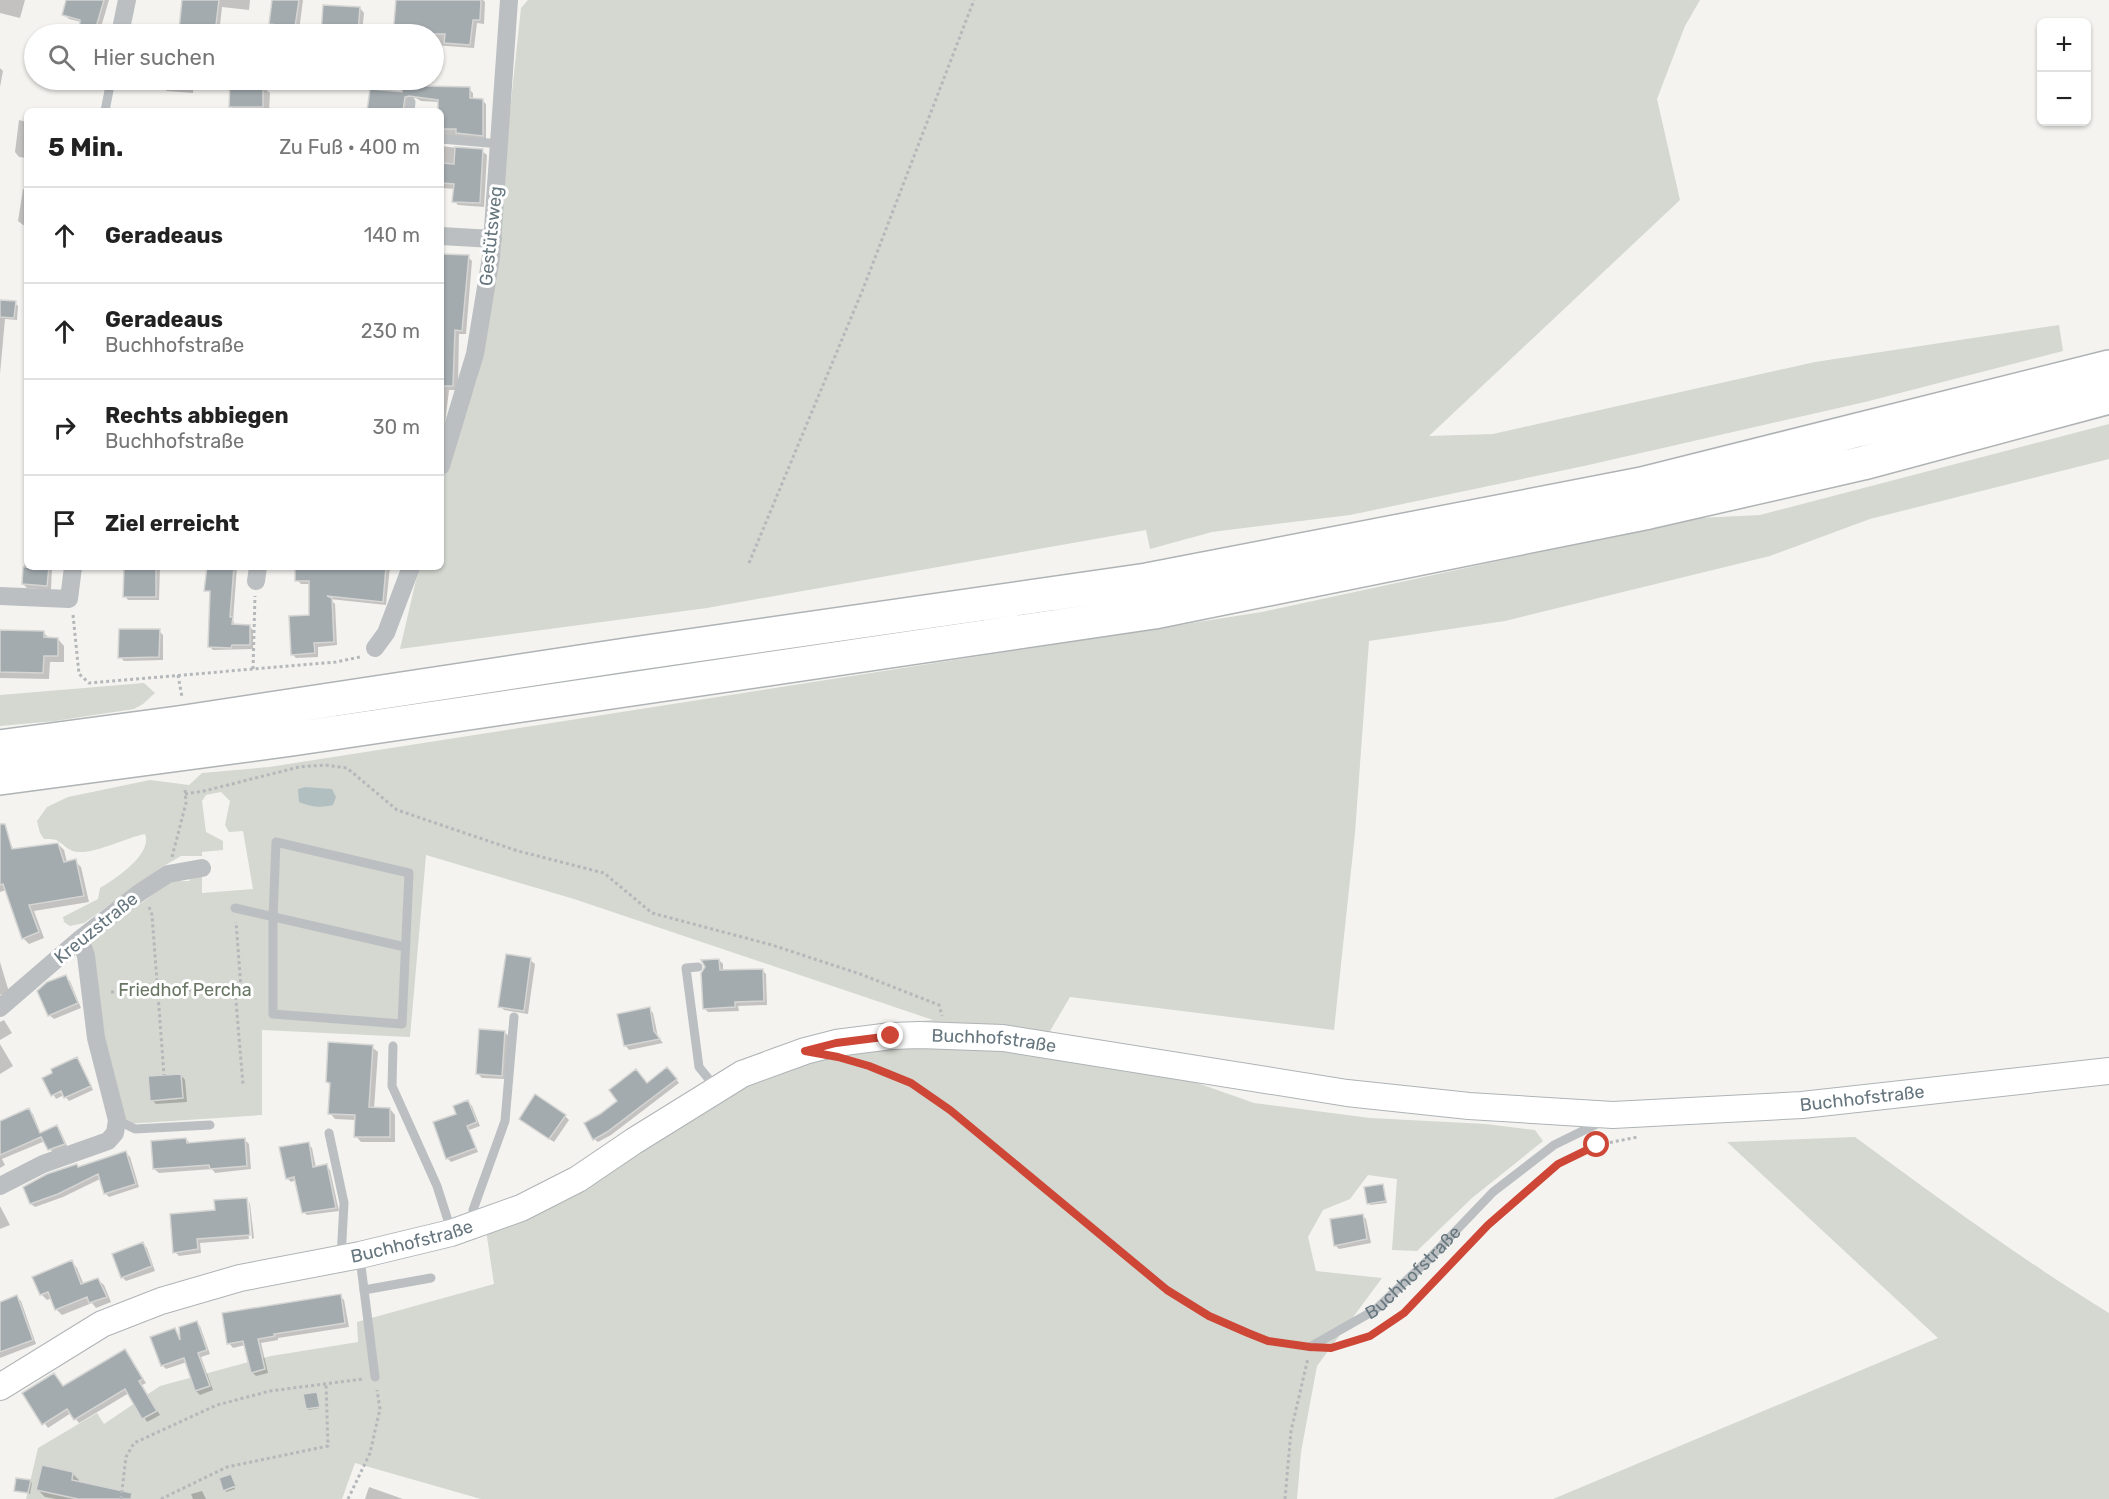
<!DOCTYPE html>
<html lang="de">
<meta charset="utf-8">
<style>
:root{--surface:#fff;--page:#f6f6f6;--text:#222;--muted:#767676;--line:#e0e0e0}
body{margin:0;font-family:Rubik,sans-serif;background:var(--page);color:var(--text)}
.controls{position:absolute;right:18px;top:18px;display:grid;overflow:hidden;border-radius:9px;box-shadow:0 2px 4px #0004}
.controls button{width:54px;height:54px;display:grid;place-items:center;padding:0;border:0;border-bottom:2px solid var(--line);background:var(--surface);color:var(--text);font:30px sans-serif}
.stop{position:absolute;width:18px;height:18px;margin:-14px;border:4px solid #ce4636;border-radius:50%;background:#fff}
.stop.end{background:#ce4636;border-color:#fff;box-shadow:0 2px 6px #0008}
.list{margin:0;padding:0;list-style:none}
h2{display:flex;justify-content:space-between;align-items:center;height:78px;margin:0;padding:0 24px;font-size:26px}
h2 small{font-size:20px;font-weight:400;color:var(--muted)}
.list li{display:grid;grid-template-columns:39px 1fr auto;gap:18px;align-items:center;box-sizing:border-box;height:96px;padding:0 24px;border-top:2px solid var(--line)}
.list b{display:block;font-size:22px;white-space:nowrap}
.list p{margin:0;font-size:20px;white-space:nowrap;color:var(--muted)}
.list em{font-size:20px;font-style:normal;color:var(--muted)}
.icon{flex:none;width:33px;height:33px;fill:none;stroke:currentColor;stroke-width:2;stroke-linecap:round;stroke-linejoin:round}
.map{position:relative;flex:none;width:2109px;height:1499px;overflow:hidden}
.search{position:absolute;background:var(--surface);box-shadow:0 2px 4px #0004;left:24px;top:24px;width:420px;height:66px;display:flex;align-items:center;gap:15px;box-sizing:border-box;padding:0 21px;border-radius:33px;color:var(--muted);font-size:22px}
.panel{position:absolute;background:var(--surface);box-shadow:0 2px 4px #0004;left:24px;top:108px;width:420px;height:462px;border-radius:9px}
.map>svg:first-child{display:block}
.green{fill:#d4d8d0}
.water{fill:#b1bfc1}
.shadow{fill:#0003}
.building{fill:#a3abaf;stroke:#d5d5d3;stroke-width:1.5}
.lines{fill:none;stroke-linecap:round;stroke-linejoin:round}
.secondary-casing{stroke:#aeb3b6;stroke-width:28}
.motorway-casing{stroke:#afb3b5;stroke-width:36}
.path{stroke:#b5b8ba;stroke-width:3;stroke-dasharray:3 3;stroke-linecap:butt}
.service{stroke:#bbbfc2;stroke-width:9}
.minor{stroke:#bbbfc2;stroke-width:18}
.secondary{stroke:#fff;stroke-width:26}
.motorway{stroke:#fff;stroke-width:33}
.route{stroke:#ce4636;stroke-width:8}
.labels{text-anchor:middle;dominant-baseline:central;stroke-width:6;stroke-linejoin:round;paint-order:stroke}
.street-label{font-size:18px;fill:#66767e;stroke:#fff}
.park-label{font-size:18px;fill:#6a7664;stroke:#fff}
</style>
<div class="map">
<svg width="2109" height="1499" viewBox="0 0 2109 1499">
<rect width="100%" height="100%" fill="#f4f3f0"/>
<!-- green -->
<path class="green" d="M528 0H1700L1685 26 1657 99 1680 200 1429 436 1493 434 1815 362 2059 325 2063 351 1865 402 1584 466 1350 515 1212 532 1150 549 1146 530 707 608 400 649 419 567H441V485L477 379 494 261 521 8Z
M2109 424V459L1870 519 1770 556 1505 621 1369 641 1355 833 1334 1030 1070 997 1050 1031 1254 1103 1370 1118 1486 1124 1535 1130 1543 1141 1472 1198 1417 1251 1392 1250 1397 1179 1368 1175 1350 1199 1323 1210 1308 1237 1316 1271 1382 1278 1317 1366 1301 1452 1297 1499H481L355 1463 342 1499H26L38 1448 97 1413 104 1424 160 1386 271 1356 358 1342 357 1322 494 1284 483 1210 531 1191 577 1165 724 1070 774 1047 836 1029 933 1020 574 899 426 855 410 1037 262 1030V1115L126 1124 101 1037 90 940 172 881H189L192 877H202V893L253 889 243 831 229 832 225 825 230 801 221 792 206 795 202 801 206 832 223 841V850L202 852V856H181L162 867 84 923 70 926 64 922 63 917 98 899 100 888C115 879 153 854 145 834 125 838 97 853 79 852 69 852 66 846 58 841 55 839 49 839 44 839L40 833 37 821 47 807 68 797 150 780 189 785 202 773 269 767 1262 612 1698 518 1760 515Z
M144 683 155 693 143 704 134 709 55 721 0 726V695Z
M1855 1137C1938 1198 2021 1259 2109 1313V1499H1553L1938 1338 1727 1142Z"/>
<!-- water -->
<path class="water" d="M305 787 332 789 336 797 333 805C320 808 311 807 299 802L298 789Z"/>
<!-- shadow -->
<path class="shadow" d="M0 0H25L20 18 0 13Z
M68 0H109L99 34H80L81 22 69 19 64 14Z
M184 0H250L249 10 222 7 219 34 185 32 181 29Z
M274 0H303L299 31 275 28 271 24Z
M397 0H483L485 2 484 24 477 23 474 48 434 45V34H395Z
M324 6 360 8 364 13 362 34H322Z
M0 68 3 71 0 87Z
M59 80H95L94 90 64 88 59 83Z
M163 80H194L193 93 167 91 163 88Z
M423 84 427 88 469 89 473 93V100H482L486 104V139L441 136 439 102 421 101 416 98 408 100 407 111H369Z
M263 87 270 93 269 111H236L231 106Z
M19 120 27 122V158L19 157 15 152Z
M441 146 482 151 487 155 484 207 458 205 454 201 455 189 441 188Z
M23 189 27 190V226L23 225 18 221Z
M441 256 468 257 472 261 466 334H459L458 386 457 390H449L444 433 441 443Z
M0 301 15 303 18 306 17 320 5 319 0 374Z
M27 539V567H52L51 590 27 588 23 584Z
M125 567H160L159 600H128L125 596Z
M208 567H237L233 620 235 626H249L253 630V649L213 650 209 646 212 594 206 590Z
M297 567H390L386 605 330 599 335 604 337 645 318 647V657L296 658 292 654 311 616V584H301L297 580Z
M0 631 44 633 50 639H58L64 646V662H50L49 679 0 678Z
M159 631 163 635V660L124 661 120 657Z
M58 844 64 850 67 862 75 861 81 867 89 902 34 911 44 938 29 944 23 938 6 890 0 892V848L10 845 15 850Z
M530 960 535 964 528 1014 504 1010 500 1006Z
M719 960 723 964V972L762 970 766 974 767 1005 738 1006 739 1011 708 1012 704 1008Z
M0 962 9 992 0 995Z
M65 976 70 981 81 1008 54 1019 49 1015Z
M649 1009 653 1013 658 1037 663 1043 629 1050 625 1045Z
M4 1020 12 1033 0 1040V1022Z
M504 1032 509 1036 506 1079 482 1078 477 1073Z
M0 1044 13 1066 0 1074Z
M372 1047 378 1052 374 1109H390L395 1115V1142H361L356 1136V1120L335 1119 330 1113 331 1086 327 1082Z
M76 1059 80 1063 93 1090 69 1101 64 1095 56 1099 44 1078Z
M671 1072 679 1083 611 1135 598 1142 594 1139 601 1115 619 1101Z
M181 1075 185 1080 187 1102 156 1104 152 1100Z
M468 1102 472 1106 480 1126 469 1130 478 1152 451 1162 447 1158 458 1115Z
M29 1110 33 1114 41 1134 57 1127 60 1130 68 1148 53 1153 45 1141 2 1159 5 1165 0 1168V1122Z
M565 1116 569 1120 554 1142 525 1123Z
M186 1139 191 1144 244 1139 249 1144 251 1169 215 1173 212 1169 159 1173 154 1169Z
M308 1144 312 1148 316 1168 326 1166 330 1170 339 1211 307 1215 304 1212 296 1180 291 1182 287 1178Z
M126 1153 130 1157 139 1187 109 1197 105 1193 100 1179 63 1197 35 1207 31 1204 78 1168Z
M1382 1185 1387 1203 1370 1205 1369 1203Z
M246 1199 249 1202H245L249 1239 200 1243 201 1253 179 1256 175 1252 216 1212Z
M249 1202 250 1204 254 1238 252 1239Z
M0 1206 10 1225 0 1229Z
M1362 1215 1366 1219 1371 1243 1339 1249 1335 1245Z
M143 1244 147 1248 155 1271 126 1281 122 1277Z
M72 1262 77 1268 84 1285 98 1280 104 1285 111 1302 96 1308 92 1303 62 1315 56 1309 52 1298 47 1300 41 1294Z
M340 1296 344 1300 349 1327 278 1338V1340L261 1343 268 1373 256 1376 252 1372 245 1345 233 1348 229 1343Z
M16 1297 21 1301 36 1344 0 1358V1303Z
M196 1322 200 1326 210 1354 201 1357 213 1390 200 1395 196 1391 187 1362 166 1369 162 1365 174 1330 182 1341Z
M125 1351 146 1383 142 1385 160 1415 147 1422 129 1393 79 1423 71 1413 48 1428 24 1394 54 1375 64 1388Z
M316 1394 320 1408 309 1410 307 1408Z
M72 1473 79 1480V1483L123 1499H56L45 1497 38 1490Z
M231 1475 235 1489 226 1492 221 1479Z
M30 1481 32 1483 30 1494 15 1490Z
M369 1487 403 1499H365Z
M202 1491 206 1499H193L191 1494Z"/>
<!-- building -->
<path class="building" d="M66 0H104L94 34H79L80 20 62 15Z
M182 0H219L215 33 179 29Z
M272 0H299L295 27 269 24Z
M396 0H481L480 20H473L470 45 444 43 445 34H393Z
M323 5 360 7 358 34H321Z
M403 80 424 82V86L470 87V98L483 99V136L456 133V129H441V111H438V100L409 96 405 97 403 111H367L370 89 402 92Z
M230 82 263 85V107H229Z
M455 147 483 149 480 203 452 202 454 184 441 183V163L454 164Z
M441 254 469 255 462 331 455 330 453 386H441Z
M0 300 16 301 14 318 0 317Z
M23 567H49L47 586 22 584Z
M124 567H156V597H123Z
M207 567H234L230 617H233L232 624 250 625V645H232L231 648 208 647 210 591H204Z
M295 567H386L383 602 327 596 332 598 334 642 314 643 315 653 291 655 289 616 309 615V581H295Z
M119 629H160L159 657 118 658Z
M0 630 44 631V637L58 638V656H44L43 673 0 672Z
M0 824H5L12 849 58 843 64 862 76 859 84 896 29 905 39 932 22 939 3 884 0 885Z
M506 954 531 958 524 1011 498 1007Z
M719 959 720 970 763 969 764 1001 735 1002V1007L703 1009 701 973 705 967 701 960Z
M66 975 78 1003 48 1016 37 991 47 982Z
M650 1007 654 1031 660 1039 624 1046 617 1014Z
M479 1029 505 1031 502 1076 476 1074Z
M328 1042 373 1045 369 1107 390 1108V1137H354L355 1115 328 1114 330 1083 326 1082Z
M77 1057 91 1086 64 1098 61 1091 51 1096 42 1078 52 1073 51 1069Z
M667 1067 677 1079 607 1132 593 1140 584 1123 600 1114 617 1101 609 1090 636 1069 647 1083Z
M181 1074 183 1098 150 1101 148 1076Z
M535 1094 566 1115 549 1139 519 1119Z
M468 1100 477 1122 467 1126 476 1148 446 1159 433 1122 456 1114 453 1106Z
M29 1108 40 1133 57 1125 65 1144 48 1150 41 1137 0 1155V1121Z
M186 1138 187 1143 245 1138 247 1166 210 1169 209 1165 153 1169 151 1141Z
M309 1142 313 1167 327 1164 336 1208 302 1213 294 1177 286 1179 279 1147Z
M126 1151 136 1184 104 1194 98 1174 58 1194 30 1204 23 1187 47 1174 77 1164 78 1167Z
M1383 1184 1386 1201 1367 1204 1364 1187Z
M247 1198 250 1235 197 1239 198 1249 173 1253 170 1214 215 1210 214 1200Z
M1363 1214 1367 1239 1334 1246 1330 1219Z
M143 1242 152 1266 121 1278 112 1254Z
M72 1260 81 1284 98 1278 107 1297 89 1303 87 1297 55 1310 48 1292 40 1295 32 1277Z
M341 1294 345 1323 274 1334 275 1336 258 1339 265 1369 251 1373 243 1341 227 1344 222 1313Z
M17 1295 33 1340 0 1352V1302Z
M197 1321 207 1350 198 1353 210 1386 195 1391 184 1358 161 1366 150 1337 175 1328 180 1340 179 1327Z
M125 1349 143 1379 139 1381 157 1411 142 1419 125 1389 74 1420 67 1409 42 1425 22 1393 54 1373 63 1386Z
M317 1392 320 1407 306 1409 303 1394Z
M42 1465 73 1472 72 1480 132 1493 131 1499H78L36 1490Z
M231 1474 236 1486 223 1491 219 1478Z
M16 1478 31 1480 28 1493 14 1491Z"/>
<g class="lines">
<defs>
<g id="secondary">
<path id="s2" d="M0 1387 102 1324 161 1301 240 1278 360 1255 451 1233 521 1208 578 1179 634 1141 742 1074 805 1051 836 1043 891 1036 920 1035 1003 1038 1347 1093 1469 1106 1613 1115 1802 1105 2109 1071"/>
</g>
<path id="motorway" d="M0 747 178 723 626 655 1147 580 1642 484 2109 367
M0 778 292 739 1154 612 1649 512 1863 463 2109 397"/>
</defs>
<!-- secondary casing -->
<use href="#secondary" class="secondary-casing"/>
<!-- motorway casing -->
<use href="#motorway" class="motorway-casing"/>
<!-- path -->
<path class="path" d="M749 563 863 289 974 0
M73 615 79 674 89 683 336 662 360 657
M253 669 255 596
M178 675 182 697
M185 794 204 791 299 767 325 765 347 768 397 810 518 851 604 873 652 913 772 945 860 974 939 1005 942 1016
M172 857 186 803 185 789
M149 907 152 915 164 1075
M235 989 241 988 236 922
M111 992 235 989 243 1085
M858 1063 911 1083 950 1110 1167 1290 1209 1316 1247 1333 1268 1341 1299 1345
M1347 1343 1369 1336 1404 1313 1488 1225 1558 1164 1597 1145 1638 1137
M121 1499 126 1457 134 1443 217 1405 270 1391 363 1379
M161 1499 227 1467 328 1446 326 1384
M348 1499 370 1453 380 1409 377 1390
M1285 1499 1291 1431 1308 1358"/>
<!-- service -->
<g class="service">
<path d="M105 111 111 80"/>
<path d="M410 111 411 102"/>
<path d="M441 139 500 144"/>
<path d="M276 842 409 873 402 1024 273 1014V918Z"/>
<path d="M235 908 405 947"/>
<path d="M698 967 686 968 699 1067 716 1088"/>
<path d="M393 1046 392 1086 437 1186 451 1230"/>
<path d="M117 1120 135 1129 210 1125"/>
<path d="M329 1133 344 1203 341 1258"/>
<path d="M473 1221V1210L505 1121 514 1017"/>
<path d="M360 1258 375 1377"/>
<path d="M364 1290 431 1278"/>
<path id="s1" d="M1310 1347 1375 1310 1426 1262 1493 1192 1554 1145 1603 1121"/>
</g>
<!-- minor -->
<path class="minor" d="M120 34 127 0
M441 236 493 239
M441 466 475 354 491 257 509 0
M256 581 258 567
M0 596 69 599 73 567
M375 648 386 633 411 567
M0 1008 80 939 139 893 168 874 202 868
M0 1186 43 1164 108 1141 115 1133 117 1120 96 1038 86 956 80 939"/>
<!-- secondary -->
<use href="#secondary" class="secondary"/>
<!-- motorway -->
<use href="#motorway" class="motorway"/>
</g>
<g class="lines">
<!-- route -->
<path class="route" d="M891 1036 836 1043 805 1051 838 1057 869 1066 911 1083 950 1110 1167 1290 1209 1316 1248 1333 1268 1341 1310 1347 1331 1348 1370 1336 1404 1313 1488 1225 1558 1164 1597 1145"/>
</g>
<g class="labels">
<!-- street labels -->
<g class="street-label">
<text transform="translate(491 236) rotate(-84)">Gestütsweg</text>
<text transform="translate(96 928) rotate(-39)">Kreuzstraße</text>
<text stroke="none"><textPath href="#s2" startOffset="1072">Buchhofstraße</textPath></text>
<text stroke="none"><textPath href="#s2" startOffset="1946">Buchhofstraße</textPath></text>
<text stroke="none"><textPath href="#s2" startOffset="441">Buchhofstraße</textPath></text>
<text stroke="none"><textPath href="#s1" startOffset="128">Buchhofstraße</textPath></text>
</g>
<!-- park labels -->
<g class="park-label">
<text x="185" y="990">Friedhof Percha</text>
</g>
</g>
</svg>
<div class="controls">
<button>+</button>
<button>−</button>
</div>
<div class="stop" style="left:1597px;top:1145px"></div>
<div class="stop end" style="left:891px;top:1036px"></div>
<div class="search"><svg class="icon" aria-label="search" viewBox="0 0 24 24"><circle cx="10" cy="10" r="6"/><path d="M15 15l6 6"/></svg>Hier suchen</div>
<section class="panel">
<h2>5 Min.<small>Zu Fuß · 400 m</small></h2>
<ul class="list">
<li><svg class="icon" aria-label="ahead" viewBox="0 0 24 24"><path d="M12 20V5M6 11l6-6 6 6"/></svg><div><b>Geradeaus</b></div><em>140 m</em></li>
<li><svg class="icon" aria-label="ahead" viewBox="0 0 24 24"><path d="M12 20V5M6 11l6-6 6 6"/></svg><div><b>Geradeaus</b><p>Buchhofstraße</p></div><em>230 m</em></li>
<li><svg class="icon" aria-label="right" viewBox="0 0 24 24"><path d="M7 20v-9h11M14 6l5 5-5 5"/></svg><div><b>Rechts abbiegen</b><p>Buchhofstraße</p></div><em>30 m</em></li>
<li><svg class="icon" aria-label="arrive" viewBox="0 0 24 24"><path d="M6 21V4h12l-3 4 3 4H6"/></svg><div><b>Ziel erreicht</b></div></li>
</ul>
</section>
</div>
